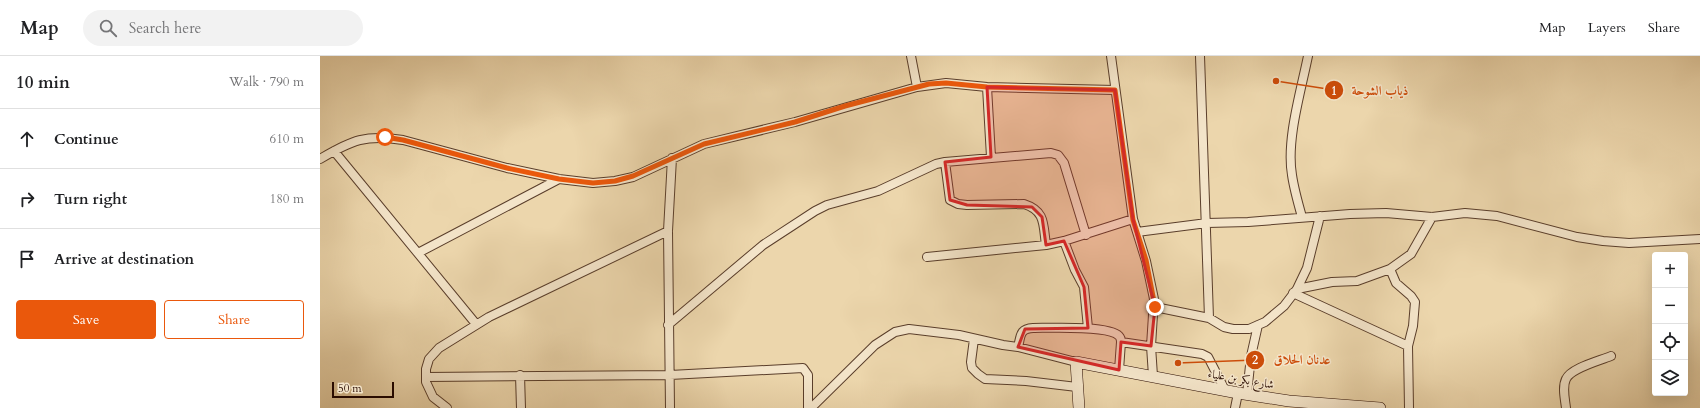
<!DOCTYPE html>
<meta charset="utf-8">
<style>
:root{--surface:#fff;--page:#f2f2f2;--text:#202124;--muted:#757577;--line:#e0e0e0;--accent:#ea580c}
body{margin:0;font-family:Cardo,Amiri,serif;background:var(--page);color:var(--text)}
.controls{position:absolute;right:12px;bottom:12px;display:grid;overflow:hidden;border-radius:4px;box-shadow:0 4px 16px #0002}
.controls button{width:36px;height:36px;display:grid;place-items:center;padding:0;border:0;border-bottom:1px solid var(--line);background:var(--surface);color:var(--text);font:20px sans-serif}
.scale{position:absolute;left:12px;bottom:10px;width:62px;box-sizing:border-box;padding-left:4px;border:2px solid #2a0c00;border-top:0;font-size:11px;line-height:14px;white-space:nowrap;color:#2a0c00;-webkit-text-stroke:3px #f3e4c9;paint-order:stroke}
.stop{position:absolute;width:12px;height:12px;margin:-9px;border:3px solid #ea580c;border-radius:50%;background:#fff}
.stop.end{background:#ea580c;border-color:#fff;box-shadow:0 1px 4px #0008}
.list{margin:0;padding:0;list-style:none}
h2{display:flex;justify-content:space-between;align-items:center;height:52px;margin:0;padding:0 16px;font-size:17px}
h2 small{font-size:13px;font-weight:400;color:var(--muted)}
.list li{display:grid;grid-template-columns:26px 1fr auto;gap:12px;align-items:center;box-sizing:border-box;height:60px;padding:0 16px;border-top:1px solid var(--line)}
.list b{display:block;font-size:15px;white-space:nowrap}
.list em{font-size:13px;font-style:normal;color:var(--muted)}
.actions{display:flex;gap:8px;padding:12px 16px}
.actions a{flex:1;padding:9px 0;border:1px solid var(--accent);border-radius:4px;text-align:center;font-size:14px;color:var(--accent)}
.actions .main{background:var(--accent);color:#fff}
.icon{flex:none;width:22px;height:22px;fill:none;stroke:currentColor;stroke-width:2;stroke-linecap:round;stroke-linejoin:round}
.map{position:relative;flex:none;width:1380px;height:352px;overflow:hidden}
header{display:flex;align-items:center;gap:24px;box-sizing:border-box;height:56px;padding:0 20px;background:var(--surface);border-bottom:1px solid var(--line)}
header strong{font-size:19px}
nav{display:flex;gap:22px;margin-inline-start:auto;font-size:14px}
.search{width:280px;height:36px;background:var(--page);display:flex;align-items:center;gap:10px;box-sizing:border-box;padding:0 14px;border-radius:22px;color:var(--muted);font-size:15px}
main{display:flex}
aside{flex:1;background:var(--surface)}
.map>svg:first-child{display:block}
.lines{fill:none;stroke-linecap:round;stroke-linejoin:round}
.street-casing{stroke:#5a3e2b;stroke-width:10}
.secondary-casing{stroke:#2a0c00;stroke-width:12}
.street{stroke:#f3e4c9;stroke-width:8}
.secondary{stroke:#f3e4c9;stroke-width:11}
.route{stroke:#ea580c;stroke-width:5}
.marked{fill:#d62828;fill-opacity:0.2;stroke:#d62828;stroke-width:3;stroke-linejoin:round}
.labels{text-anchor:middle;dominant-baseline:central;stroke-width:3;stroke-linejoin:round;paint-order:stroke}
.street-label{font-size:12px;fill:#2a0c00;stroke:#f3e4c9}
.leader{fill:none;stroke:#cc4d0a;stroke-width:1.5}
.callout-dot{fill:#cc4d0a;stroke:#f3e4c9;stroke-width:1.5}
.mark-label{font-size:12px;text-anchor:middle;font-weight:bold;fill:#fff}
.callout-label{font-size:13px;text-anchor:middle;font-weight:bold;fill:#cc4d0a;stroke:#f3e4c9;stroke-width:3;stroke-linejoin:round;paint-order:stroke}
</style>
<header>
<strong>Map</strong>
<div class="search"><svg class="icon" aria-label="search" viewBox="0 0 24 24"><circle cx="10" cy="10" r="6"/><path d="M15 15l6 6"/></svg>Search here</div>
<nav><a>Map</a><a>Layers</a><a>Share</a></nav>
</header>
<main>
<aside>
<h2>10 min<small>Walk · 790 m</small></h2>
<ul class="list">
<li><svg class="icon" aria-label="ahead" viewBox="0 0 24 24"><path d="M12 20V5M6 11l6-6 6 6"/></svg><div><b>Continue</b></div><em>610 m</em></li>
<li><svg class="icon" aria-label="right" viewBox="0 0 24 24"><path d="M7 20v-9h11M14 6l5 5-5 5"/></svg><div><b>Turn right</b></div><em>180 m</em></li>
<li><svg class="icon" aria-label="arrive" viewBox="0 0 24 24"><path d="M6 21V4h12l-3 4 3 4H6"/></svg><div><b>Arrive at destination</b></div></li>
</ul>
<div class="actions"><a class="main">Save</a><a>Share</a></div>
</aside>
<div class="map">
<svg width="1380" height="352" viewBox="0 0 1380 352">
<rect width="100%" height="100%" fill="#ecd6ac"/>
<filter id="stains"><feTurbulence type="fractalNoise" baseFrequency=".005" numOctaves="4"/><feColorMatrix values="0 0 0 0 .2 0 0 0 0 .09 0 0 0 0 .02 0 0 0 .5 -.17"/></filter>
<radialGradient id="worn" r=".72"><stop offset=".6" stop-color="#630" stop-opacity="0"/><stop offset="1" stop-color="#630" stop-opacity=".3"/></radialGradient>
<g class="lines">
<defs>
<path id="street" d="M591 0 597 31 626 27 667 31 795 34
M791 0 813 163 826 205 834 243 831 290 833 320
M880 0 889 262
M667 31 671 101
M14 95 156 268
M0 103C32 84 46 78 83 84L187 112 239 123 273 127 295 125 313 121 384 88 475 66 597 31
M625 106 630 144 638 148 647 149 704 148C726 155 723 169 726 189
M982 161C978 147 974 133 972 119 966 84 981 35 988 0
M817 176 887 167 928 166 1030 158 1066 157 1112 161 1145 157 1177 160 1257 181 1283 185 1309 187 1380 183
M744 185 755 214 764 231 768 272
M98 197 239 123
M607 201 726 189 744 185 813 163
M1070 213 1076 227 1091 240 1095 246 1093 270 1088 290 1089 352
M977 233 987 212 1000 160
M973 237 1088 290
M835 251 889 262 904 271 913 273H929L945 266 964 250 977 233 1012 226 1037 225 1070 213 1091 198 1112 161
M348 269 443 189 495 155 507 149 558 135 616 108 625 106 731 97 738 99 744 107 766 179
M654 283 651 306 652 312 658 318 665 323 706 325 757 331
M698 291C701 280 699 273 713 272 729 272 789 269 799 280 801 282 801 284 801 286
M799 314 801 286 882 298 888 301 905 334
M200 319 201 352
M106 321 350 319 483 312 488 319V352
M927 338 931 300 938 269
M127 352 113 341 106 326V313L109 303 119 292 169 261 348 175
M350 352 348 175 352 102
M491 352 555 289 575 276 589 273 639 279 683 289 698 291 756 306
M915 352 918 337
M1246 352C1245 343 1242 331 1246 323 1251 312 1279 305 1291 300"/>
<path id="secondary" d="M759 352 756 306 918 337 969 345 1060 352"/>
</defs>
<!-- street casing -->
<use href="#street" class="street-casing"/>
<!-- secondary casing -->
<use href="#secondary" class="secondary-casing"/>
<!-- street -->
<use href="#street" class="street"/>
<!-- secondary -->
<use href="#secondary" class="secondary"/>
</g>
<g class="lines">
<!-- route -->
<path class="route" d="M65 81 83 84 187 112 239 123 273 127 295 125 313 120 384 88 475 66 525 50 609 28 626 27 667 31 795 34 813 164 826 204 835 251"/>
</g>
<!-- marked area -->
<path class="marked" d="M667 31 795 34 813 163 835 251 831 290 801 286 799 314 698 291 705 273 768 272 764 231 744 185 726 189 722 161 712 151 647 149 630 144 625 106 671 101Z"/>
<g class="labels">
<!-- street labels -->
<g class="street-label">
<text transform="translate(921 323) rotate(10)">شارع بكر بن علياء</text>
</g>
</g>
<!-- callouts -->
<path class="leader" d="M956 25L1014 34M858 307L935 304"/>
<g class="callout-dot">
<circle cx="956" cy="25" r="4"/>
<circle cx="858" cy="307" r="4"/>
<circle cx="1014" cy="34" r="10"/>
<circle cx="935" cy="304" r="10"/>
</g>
<g class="mark-label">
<text x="1014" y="39">1</text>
<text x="935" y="308">2</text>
</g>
<g class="callout-label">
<text x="1060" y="39">ذياب الشوحة</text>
<text x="982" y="308">عدنان الحلاق</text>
</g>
<rect width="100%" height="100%" filter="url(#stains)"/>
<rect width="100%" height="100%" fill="url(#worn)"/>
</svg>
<div class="controls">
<button>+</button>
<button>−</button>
<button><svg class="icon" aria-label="locate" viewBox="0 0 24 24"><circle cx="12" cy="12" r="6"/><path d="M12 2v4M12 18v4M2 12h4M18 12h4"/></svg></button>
<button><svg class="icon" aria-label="layers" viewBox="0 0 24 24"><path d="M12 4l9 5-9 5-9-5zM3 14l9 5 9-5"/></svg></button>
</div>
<div class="scale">50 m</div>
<div class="stop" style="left:65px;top:81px"></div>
<div class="stop end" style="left:835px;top:251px"></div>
</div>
</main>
